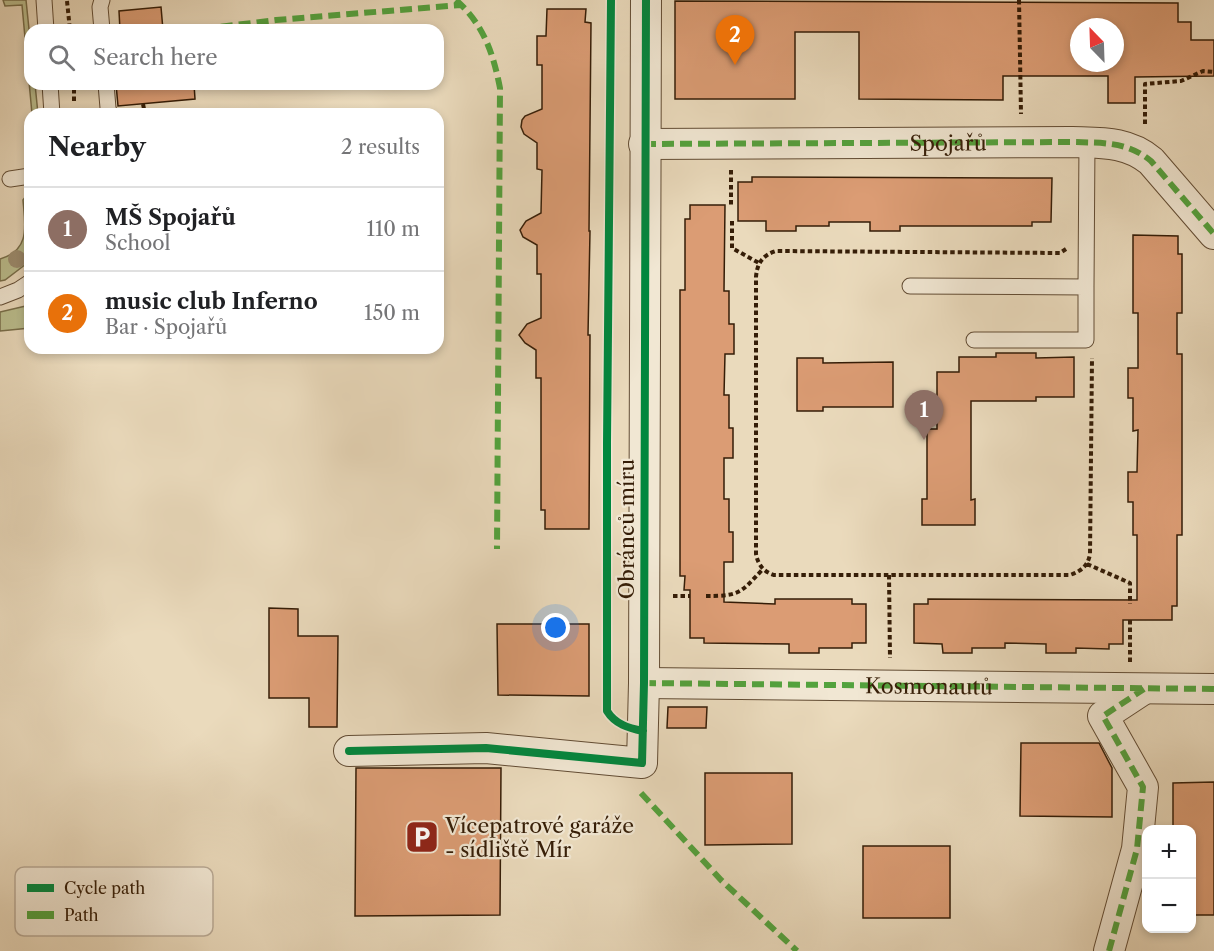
<!DOCTYPE html>
<meta charset="utf-8">
<style>
:root{--surface:#fff;--page:#f2f2f2;--text:#202124;--muted:#757577;--line:#e0e0e0;--accent:#8f2418}
body{margin:0;font-family:"Libre Caslon Text",serif;background:var(--page);color:var(--text)}
.controls{position:absolute;right:18px;bottom:18px;display:grid;overflow:hidden;border-radius:12px;box-shadow:0 3px 9px #0003}
.controls button{width:54px;height:54px;display:grid;place-items:center;padding:0;border:0;border-bottom:2px solid var(--line);background:var(--surface);color:var(--text);font:30px sans-serif}
.compass{position:absolute;left:1070px;top:18px;width:54px;height:54px;border-radius:50%;background:var(--surface);box-shadow:0 3px 9px #0003;rotate:337deg}
.you{position:absolute;left:556px;top:628px;width:21px;height:21px;margin:-15px;border:4px solid #fff;border-radius:50%;background:#1a73e8;box-shadow:0 0 0 9px #1a73e833}
.badge{display:grid;place-items:center;width:39px;height:39px;border-radius:50%;background:var(--accent);color:#fff;font-size:20px;font-weight:700}
.pin{position:absolute;translate:-50% -50px;filter:drop-shadow(0 2px 3px #0008)}
.pin::after{content:'';position:absolute;top:32px;width:21px;height:18px;background:inherit;clip-path:polygon(0 0,100% 0,50% 100%)}
.list{margin:0;padding:0;list-style:none}
h2{display:flex;justify-content:space-between;align-items:center;height:78px;margin:0;padding:0 24px;font-size:26px}
h2 small{font-size:20px;font-weight:400;color:var(--muted)}
.list li{display:grid;grid-template-columns:39px 1fr auto;gap:18px;align-items:center;box-sizing:border-box;height:84px;padding:0 24px;border-top:2px solid var(--line)}
.list b{display:block;font-size:22px;white-space:nowrap}
.list p{margin:0;font-size:20px;white-space:nowrap;color:var(--muted)}
.list em{font-size:20px;font-style:normal;color:var(--muted)}
.icon{flex:none;width:33px;height:33px;fill:none;stroke:currentColor;stroke-width:2;stroke-linecap:round;stroke-linejoin:round}
.map{position:relative;flex:none;width:1214px;height:951px;overflow:hidden}
.search{position:absolute;background:var(--surface);box-shadow:0 3px 9px #0003;left:24px;top:24px;width:420px;height:66px;display:flex;align-items:center;gap:15px;box-sizing:border-box;padding:0 21px;border-radius:18px;color:var(--muted);font-size:22px}
.panel{position:absolute;background:var(--surface);box-shadow:0 3px 9px #0003;left:24px;top:108px;width:420px;height:246px;border-radius:18px}
.map>svg:first-child{display:block}
.green{fill:#bbbe8e;stroke:#786e4a;stroke-width:1.5}
.building{fill:#db9c74;stroke:#351d07;stroke-width:1.5;fill-rule:evenodd}
.lines{fill:none;stroke-linecap:round;stroke-linejoin:round}
.lane-casing{stroke:#624c34;stroke-width:17}
.street-casing{stroke:#624c34;stroke-width:32}
.path{stroke:#351d07;stroke-width:4;stroke-dasharray:4.5 3;stroke-linecap:butt}
.lane{stroke:#f1e7d3;stroke-width:15}
.street{stroke:#f1e7d3;stroke-width:30}
.quiet{stroke:#53a23d;stroke-width:6;stroke-dasharray:12 6;stroke-linecap:butt}
.cycleway-casing{stroke:#f1e7d3;stroke-width:11}
.cycleway{stroke:#00873e;stroke-width:8}
.tree{fill:#9c8c6f}
.labels{text-anchor:middle;dominant-baseline:central;stroke-width:4.5;stroke-linejoin:round;paint-order:stroke}
.street-label{font-size:21px;fill:#351d07;stroke:#f1e7d3}
.poi-label{font-size:21px;fill:#351d07;stroke:#f1e7d3;text-anchor:start}
.key{fill:#f1e7d3;stroke:#b9aa96;stroke-width:1.5}
.key-label{font-size:16px;fill:#351d07}
</style>
<div class="map">
<svg width="1214" height="951" viewBox="0 0 1214 951">
<rect width="100%" height="100%" fill="#eadabc"/>
<filter id="stains"><feTurbulence type="fractalNoise" baseFrequency=".00333" numOctaves="4"/><feColorMatrix values="0 0 0 0 .2 0 0 0 0 .09 0 0 0 0 .02 0 0 0 .5 -.17"/></filter>
<radialGradient id="worn" r=".72"><stop offset=".6" stop-color="#630" stop-opacity="0"/><stop offset="1" stop-color="#630" stop-opacity=".3"/></radialGradient>
<!-- green -->
<path class="green" d="M3 0H26L30 39V84H35L38 114H32L22 5 5 6Z
M30 191V261L5 280 0 281V259C31 250 25 225 23 200Z
M30 305V328L0 331V312Z"/>
<!-- building -->
<path class="building" d="M675 1 1178 3V22H1191V40H1214V76L1135 77V103H1108V76H1003V100L859 99V32H795V99H675ZM1079 27H1115V63H1079Z
M161 7 163 30H120L119 11Z
M547 9H586L585 22 591 23 589 231H590L588 335H590L589 529H545V510H541V378H536V350L525 343 519 335 527 324 541 318V274H537V245L523 237 520 230 526 221 541 213 542 170 537 169V143L524 134 521 127 522 120 525 116 542 109V65H537V36H546Z
M116 84H194L195 99 118 106Z
M752 177 1052 178 1051 222H1032V226H900V231H870V222H829V226H796V231H766V221H738V182H752Z
M690 205H725L724 291H729V324H734V354H725L724 395H729V428H733V458H724V499H729V532H733V562H724V602L775 604V599H852V604H866V643H852V648H819V653H789V644L704 643V638H690V590H684L685 576H680V290H685V219H690Z
M1133 235 1178 236V254H1182V313H1177V354H1182V535H1177V606H1172V620H1123V644H1109V649L1076 648V653H1046V644L1005 643V648H972V653H943L942 644 914 643V604H928V599L1137 600V535H1133V502H1128V472H1137L1138 430 1133 431V398H1128V368H1138V313H1133Z
M996 353H1036V358L1074 357V397H1036V401H971V500L975 499V525H922V499H927V429H937V372H959V357H996Z
M797 358H823V363L893 362V407H823V411H797Z
M269 608 298 609V636H338L337 727H309V698H269Z
M497 624H589V696L498 695Z
M668 707H707L706 728H667Z
M1021 743H1099L1112 768V817L1020 816Z
M356 768H501L500 915 355 916Z
M705 773H792V844L705 845Z
M1214 782V915H1195L1191 905V830H1173V783Z
M863 846H950V918H863Z"/>
<g class="lines">
<defs>
<path id="lane" d="M44 0 46 30
M102 30 100 7 102 0
M50 84 52 114
M106 84 108 108 110 114
M10 179 30 176
M910 286 1086 287 1087 142
M0 297 18 290 30 282
M974 340H1086V287"/>
<g id="street">
<path id="s1" d="M644 144 1072 142C1101 143 1127 141 1151 161L1214 234"/>
<path id="s2" d="M644 683 1214 689"/>
<path d="M349 751 486 748 642 763 644 683 646 0"/>
<path d="M1109 951 1137 849 1143 787 1103 716 1144 689"/>
</g>
</defs>
<!-- lane casing -->
<use href="#lane" class="lane-casing"/>
<!-- street casing -->
<use href="#street" class="street-casing"/>
<!-- path -->
<path class="path" d="M1019 0 1021 114
M67 1 70 30
M74 101V84
M143 104 145 114
M1145 124V84L1181 81 1203 71 1214 72
M731 170V205
M732 221V248L759 263
M1066 249 1060 253 776 251C763 255 757 263 756 277V554C758 565 764 572 774 575H1070C1081 571 1088 566 1090 554L1092 358
M1087 564 1130 583V604
M889 575 890 658
M673 596H690
M706 596C741 596 740 593 763 569
M1130 662V620"/>
<!-- lane -->
<use href="#lane" class="lane"/>
<!-- street -->
<use href="#street" class="street"/>
<!-- quiet -->
<path class="quiet" d="M456 0C484 25 493 53 500 88L497 549
M203 29 276 20 461 5
M644 144 1072 142C1101 143 1127 141 1151 161L1214 234
M644 683 1214 689
M641 793 721 880 797 951
M1109 951 1137 849 1143 787 1103 716 1144 689"/>
<defs>
<path id="cycleway" d="M611 0 607 443V711C615 724 628 728 643 731
M349 751 486 748 642 763 644 683 646 0"/>
</defs>
<!-- cycleway casing -->
<use href="#cycleway" class="cycleway-casing"/>
<!-- cycleway -->
<use href="#cycleway" class="cycleway"/>
</g>
<!-- trees -->
<circle class="tree" cx="17" cy="259" r="9"/>
<!-- icons -->
<defs>
<symbol id="parking-square" viewBox="-11 -11 22 22"><rect x="-9" y="-9" width="18" height="18" rx="4" fill="#8f2418" stroke="#f1e7d3"/><path d="M-3.5-5.5H1a3.5 3.5 0 0 1 0 7H-1V5.5H-3.5ZM-1-3.4V-.6H.8a1.4 1.4 0 0 0 0-2.8Z" fill="#fff"/></symbol>
</defs>
<g fill-rule="evenodd">
<use href="#parking-square" x="403" y="818" width="38" height="38"/>
</g>
<g class="labels">
<!-- street labels -->
<g class="street-label">
<text stroke="none"><textPath href="#s1" startOffset="304">Spojařů</textPath></text>
<text transform="translate(626 529) rotate(-90)">Obránců míru</text>
<text stroke="none"><textPath href="#s2" startOffset="285">Kosmonautů</textPath></text>
</g>
<!-- poi labels -->
<g class="poi-label">
<text x="445" y="825">Vícepatrové garáže<tspan x="445" dy="24">- sídliště Mír</tspan></text>
</g>
</g>
<!-- legend -->
<rect x="15" y="867" width="198" height="69" rx="9" class="key"/>
<rect x="27" y="884" width="27" height="8" fill="#00873e"/>
<rect x="27" y="911" width="27" height="8" fill="#53a23d"/>
<g class="key-label">
<text x="64" y="894">Cycle path</text>
<text x="64" y="921">Path</text>
</g>
<rect width="100%" height="100%" filter="url(#stains)"/>
<rect width="100%" height="100%" fill="url(#worn)"/>
</svg>
<div class="controls">
<button>+</button>
<button>−</button>
</div>
<svg class="compass" viewBox="-18 -18 36 36"><path d="M0-13l5 13h-10z" fill="#e53935"/><path d="M0 13l5-13h-10z" fill="#757577"/></svg>
<div class="you"></div>
<div class="pin badge" style="left:924px;top:440px;background:#8d6e63">1</div>
<div class="pin badge" style="left:735px;top:65px;background:#e8710a">2</div>
<div class="search"><svg class="icon" aria-label="search" viewBox="0 0 24 24"><circle cx="10" cy="10" r="6"/><path d="M15 15l6 6"/></svg>Search here</div>
<section class="panel">
<h2>Nearby<small>2 results</small></h2>
<ul class="list">
<li><span class="badge" style="background:#8d6e63">1</span><div><b>MŠ Spojařů</b><p>School</p></div><em>110 m</em></li>
<li><span class="badge" style="background:#e8710a">2</span><div><b>music club Inferno</b><p>Bar · Spojařů</p></div><em>150 m</em></li>
</ul>
</section>
</div>
